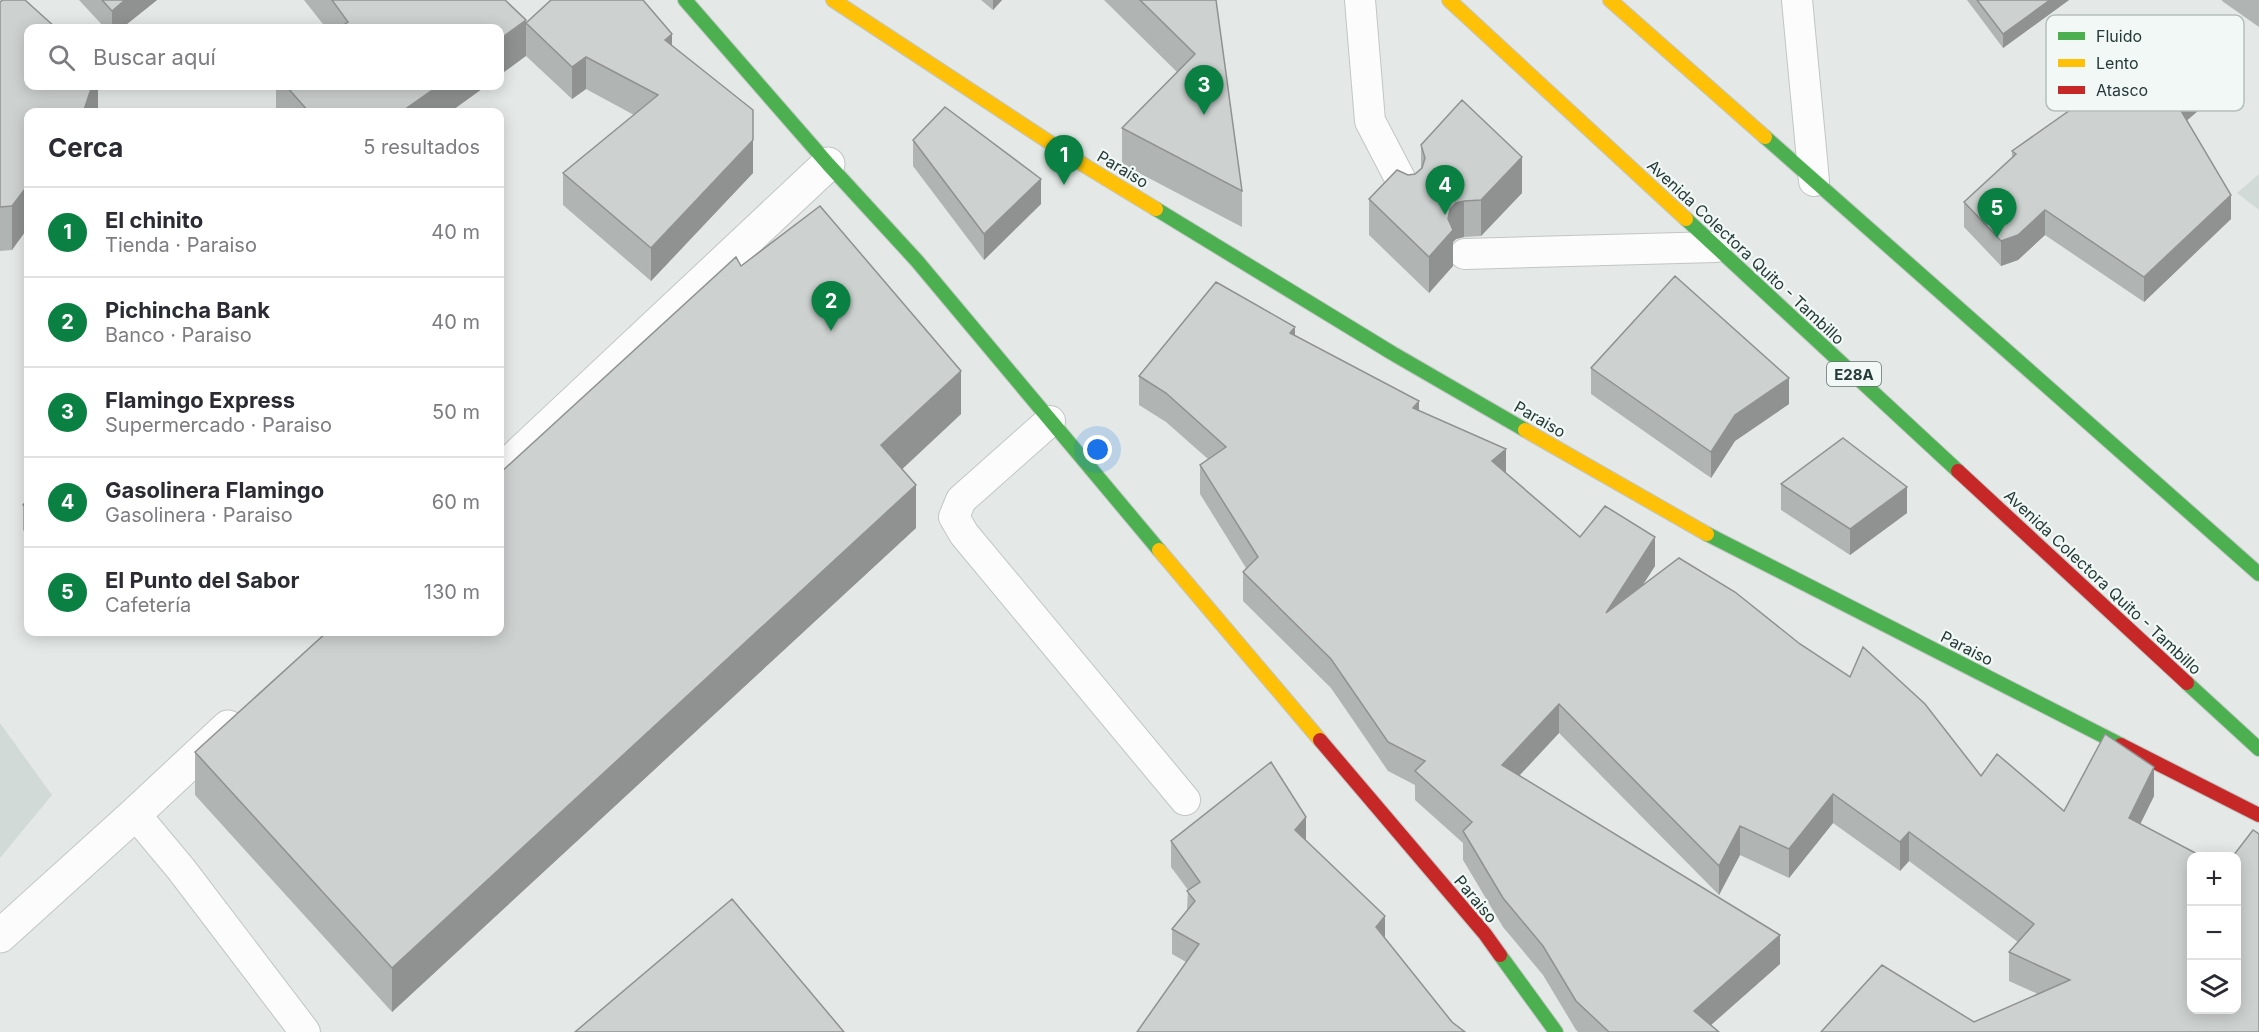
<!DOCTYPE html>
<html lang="es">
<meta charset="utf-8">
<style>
:root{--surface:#fff;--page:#f2f2f3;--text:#2b2b33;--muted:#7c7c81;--line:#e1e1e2;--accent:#0b8043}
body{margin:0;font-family:Inter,sans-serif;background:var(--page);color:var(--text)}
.controls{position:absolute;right:18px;bottom:18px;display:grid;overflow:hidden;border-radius:12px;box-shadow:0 3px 15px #0003}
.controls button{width:54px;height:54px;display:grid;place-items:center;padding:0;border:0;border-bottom:2px solid var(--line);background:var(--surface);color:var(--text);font:30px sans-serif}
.you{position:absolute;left:1098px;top:450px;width:21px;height:21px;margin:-15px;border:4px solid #fff;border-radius:50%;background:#1a73e8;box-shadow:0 0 0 9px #1a73e833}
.badge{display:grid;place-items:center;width:39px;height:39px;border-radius:50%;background:var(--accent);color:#fff;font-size:20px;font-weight:700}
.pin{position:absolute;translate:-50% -50px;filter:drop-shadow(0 2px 3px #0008)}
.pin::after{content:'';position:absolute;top:32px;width:21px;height:18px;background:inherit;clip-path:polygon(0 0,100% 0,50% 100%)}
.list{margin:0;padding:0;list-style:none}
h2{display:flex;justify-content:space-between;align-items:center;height:78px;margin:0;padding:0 24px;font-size:26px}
h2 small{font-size:20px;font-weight:400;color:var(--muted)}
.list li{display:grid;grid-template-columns:39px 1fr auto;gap:18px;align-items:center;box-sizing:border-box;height:90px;padding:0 24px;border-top:2px solid var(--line)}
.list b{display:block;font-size:22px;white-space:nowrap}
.list p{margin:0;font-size:20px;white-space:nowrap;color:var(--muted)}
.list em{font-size:20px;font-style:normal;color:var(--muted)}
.icon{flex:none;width:33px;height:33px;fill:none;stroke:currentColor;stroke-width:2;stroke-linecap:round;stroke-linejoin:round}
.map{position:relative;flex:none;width:2259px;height:1032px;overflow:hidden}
.search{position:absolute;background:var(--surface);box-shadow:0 3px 15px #0003;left:24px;top:24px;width:480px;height:66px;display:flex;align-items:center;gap:15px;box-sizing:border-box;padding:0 21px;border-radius:12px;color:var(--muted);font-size:22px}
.panel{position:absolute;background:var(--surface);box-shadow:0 3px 15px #0003;left:24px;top:108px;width:480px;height:528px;border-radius:12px}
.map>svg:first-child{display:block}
.built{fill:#d2dad7}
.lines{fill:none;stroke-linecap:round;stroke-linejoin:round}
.lane-casing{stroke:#c1c6c4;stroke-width:32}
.street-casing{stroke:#c1c6c4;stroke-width:35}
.fast-casing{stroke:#c0c6c4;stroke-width:16}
.slow-casing{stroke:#c0c6c4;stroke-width:16}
.jam-casing{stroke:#c0c6c4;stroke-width:16}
.lane{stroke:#fbfcfb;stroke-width:30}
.street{stroke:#fbfcfb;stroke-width:33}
.fast{stroke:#4caf50;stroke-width:14}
.slow{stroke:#ffc107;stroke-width:14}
.jam{stroke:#c62828;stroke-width:14}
.wall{fill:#b0b4b3}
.shaded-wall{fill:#909292}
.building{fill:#cdd1d0;stroke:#909292;stroke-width:1.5}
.labels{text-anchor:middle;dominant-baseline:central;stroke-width:4.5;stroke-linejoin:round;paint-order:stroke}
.shield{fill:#f2f8f5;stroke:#617370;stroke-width:1.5}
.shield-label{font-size:15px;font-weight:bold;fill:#233a37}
.street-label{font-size:16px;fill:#233a37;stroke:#f2f8f5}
.key{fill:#f2f8f5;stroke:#b4bfbc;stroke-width:1.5}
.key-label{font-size:16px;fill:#233a37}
</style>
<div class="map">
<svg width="2259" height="1032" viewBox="0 0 2259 1032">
<rect width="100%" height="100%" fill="#e4e9e7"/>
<!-- built -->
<path class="built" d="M2259 174V210L2237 193Z
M0 723 52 795 0 858Z"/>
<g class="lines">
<defs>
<path id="lane" d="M1360 0 1370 121 1408 194
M1797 0 1814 181
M1465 254 1716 247
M1050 421 961 500 954 517 964 534 1185 800
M135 814 181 869 305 1032"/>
<path id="street" d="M500 472 828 164
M0 936 135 814 228 727"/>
<path id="fast" d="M685 0 828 164 917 261 1159 550
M1765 137 2259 574
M1156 209 1392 353 1525 430
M1686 219 1958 471
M1707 534 2121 745
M2187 683 2259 749
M1500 955 1556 1032"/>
<path id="slow" d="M833 0 1087 167 1156 209
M1449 0 1686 219
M1610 0 1765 137
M1525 430 1707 534
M1159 550 1320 740"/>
<path id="jam" d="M1958 471 2187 683
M1320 740 1485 934 1500 955
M2121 745 2259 815"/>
</defs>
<!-- lane casing -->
<use href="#lane" class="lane-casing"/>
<!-- street casing -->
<use href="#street" class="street-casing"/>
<!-- fast casing -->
<use href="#fast" class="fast-casing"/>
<!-- slow casing -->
<use href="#slow" class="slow-casing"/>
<!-- jam casing -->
<use href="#jam" class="jam-casing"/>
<!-- lane -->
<use href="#lane" class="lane"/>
<!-- street -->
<use href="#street" class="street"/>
<!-- fast -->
<use href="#fast" class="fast"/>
<!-- slow -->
<use href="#slow" class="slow"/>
<!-- jam -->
<use href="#jam" class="jam"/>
</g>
<!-- wall -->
<path class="wall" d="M79 0H157L122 28H105Z
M304 0H505L526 23 672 46 753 173 651 281 563 205V173L634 115 586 89 572 99 526 56 500 28H326Z
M981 0H1002L993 10Z
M1104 0H1216L1242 191V227L1122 164V128L1177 72Z
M1967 0H2069L2003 48Z
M2222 0H2259V27L2222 1Z
M0 2 98 86V111L12 250 0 251Z
M276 86H486L450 112H279L276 109Z
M2206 104 2187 120 2231 219 2144 302 2045 235 2018 260 2001 266 1964 227V202L2012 158V151Z
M913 140 1041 204 984 260 913 166Z
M1421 145 1522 193 1481 236 1464 237 1456 239 1453 242V266L1429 293 1369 235V199L1408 175 1415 174 1421 169Z
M741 266 961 414 902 469 916 528 392 1012 195 795V752Z
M1295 335 1419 410 1506 473 1580 537 1655 566 1642 586 1800 644 1981 776 2064 811 2154 796 2140 824 2259 1032 1974 1022 2038 994 2009 981V952L2018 942 1909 861 1900 871 1833 823 1789 878 1740 855 1719 895 1559 733 1519 776 1780 964 1711 1025 1719 1032H1578L1576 1030 1543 975 1503 927 1463 860V843L1415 800V785L1388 771 1331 688 1243 601V572L1246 568 1200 494V465L1208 459 1166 422 1139 405V376Z
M1591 368 1789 404 1735 441 1711 478 1591 394Z
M1781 484 1907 513 1850 555 1781 510Z
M28 499V535L23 530V505Z
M1306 817 1186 962 1172 954V929L1187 910 1188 890 1171 867V841Z"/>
<!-- shaded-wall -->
<path class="shaded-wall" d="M125 0H157L122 28H112V11Z
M993 0H1002L993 10Z
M2050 0H2069L2003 48V34Z
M526 20V56L500 75V39Z
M672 34V66L665 40Z
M586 57V89L572 99V67Z
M2206 80V104L2177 129V104Z
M92 86H98V112H82Z
M438 86H486L450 112H401Z
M753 140V173L651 281V248Z
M1522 157V193L1481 236V200Z
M1041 179V204L984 260V234Z
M28 185V228L12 250V206Z
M2231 195V219L2144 302V277Z
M1464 201V237L1456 239 1453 242V266L1429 293V257L1448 219 1450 209 1456 203Z
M2045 210V235L2018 260 2001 266V241Z
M1295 327V356L1290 333Z
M961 371V414L881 489V445Z
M1789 378V404L1735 441 1711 478V452L1735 415Z
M1419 401V430L1413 408Z
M1506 449V478L1492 461Z
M916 485V528L392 1012V968Z
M1907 487V513L1850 555V529Z
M1655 537V566L1606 642V613Z
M1559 704V733L1502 794V765Z
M2154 767V796L2129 847V818Z
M1833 794V823L1789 878V849Z
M1306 817V842L1295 830Z
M1740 826V855L1719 895V866Z
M1909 832V861L1900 871V842Z
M1385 916V942L1376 927Z
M1780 935V964L1703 1032 1694 1011Z"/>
<!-- building -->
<path class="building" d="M3 0H25L56 28H28V86H92L84 110 82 112H28V185L12 206 0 207V2Z
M102 0H125L112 11Z
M332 0H505L526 20 500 39V28H339L348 22Z
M551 0H643L672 34 665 40 753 110V140L651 248 563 173 658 95 586 57 572 67 526 23Z
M1140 0H1216L1242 191 1122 128 1195 54Z
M1977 0H2050L2003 34Z
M2178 34 2206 80 2177 104 2231 195 2144 277 2045 210 2018 235 2001 241 1964 202 2016 154 2012 151Z
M286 86H438L401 112H309Z
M1462 100 1522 157 1481 200 1464 201 1456 203 1450 209 1448 219 1453 230 1429 257 1369 199 1397 170 1408 175 1415 174 1422 168 1425 158 1421 145Z
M945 107 1041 179 984 234 913 140Z
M820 206 961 371 881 445 916 485 392 968 195 752 327 632H500V473L736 257 741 266Z
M1675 276 1789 378 1735 415 1711 452 1591 368Z
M1216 282 1295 327 1290 333 1419 401 1413 408 1506 449 1492 461 1580 537 1605 506 1655 537 1606 613 1679 558 1735 592 1800 644 1850 677 1863 647 1925 704 1981 776 1997 754 2064 811 2105 734 2154 767 2129 818 2201 856H2192V1010H2236V856H2233L2253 830 2259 834V1032H1821L1882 965 1974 1022 2070 980 2009 952 2034 924 1909 832 1900 842 1833 794 1789 849 1740 826 1719 866 1559 704 1502 765 1780 935 1694 1011 1719 1032H1609L1576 1001 1543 946 1503 898 1463 831 1472 822 1415 771 1425 761 1388 742 1331 659 1243 572 1258 557 1200 465 1226 447 1166 393 1139 376Z
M1843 438 1907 487 1850 529 1781 484Z
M28 499V509L23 505Z
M1271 762 1306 817 1295 830 1385 916 1376 927 1452 1022 1465 1032H1137L1199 944 1172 929 1195 901 1187 891 1200 882 1171 841Z
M732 899 844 1032H575Z"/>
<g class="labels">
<!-- shield labels -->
<rect class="shield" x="1827" y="362" width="54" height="24" rx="4.5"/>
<g class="shield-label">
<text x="1854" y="374">E28A</text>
</g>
<!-- street labels -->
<g class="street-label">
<text transform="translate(1123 169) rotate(31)">Paraiso</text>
<text transform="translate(1746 252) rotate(43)">Avenida Colectora Quito - Tambillo</text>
<text transform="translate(1540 419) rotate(30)">Paraiso</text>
<text transform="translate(2103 582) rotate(43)">Avenida Colectora Quito - Tambillo</text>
<text transform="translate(1967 648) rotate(27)">Paraiso</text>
<text transform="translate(1476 899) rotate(50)">Paraiso</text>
</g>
</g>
<!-- legend -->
<rect x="2046" y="15" width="198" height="96" rx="9" class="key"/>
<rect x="2058" y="32" width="27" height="8" fill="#4caf50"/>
<rect x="2058" y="59" width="27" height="8" fill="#ffc107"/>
<rect x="2058" y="86" width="27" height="8" fill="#c62828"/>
<g class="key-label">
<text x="2096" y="42">Fluido</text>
<text x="2096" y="69">Lento</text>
<text x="2096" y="96">Atasco</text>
</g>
</svg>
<div class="controls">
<button>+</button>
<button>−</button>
<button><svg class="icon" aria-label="layers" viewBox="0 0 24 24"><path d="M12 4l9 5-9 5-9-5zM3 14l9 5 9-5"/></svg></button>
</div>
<div class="you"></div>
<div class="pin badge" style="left:1064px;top:185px">1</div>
<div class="pin badge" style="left:831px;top:331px">2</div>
<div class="pin badge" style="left:1204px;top:115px">3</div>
<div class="pin badge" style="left:1445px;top:215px">4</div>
<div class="pin badge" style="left:1997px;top:238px">5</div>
<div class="search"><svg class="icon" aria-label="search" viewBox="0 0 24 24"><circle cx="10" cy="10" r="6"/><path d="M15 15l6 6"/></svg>Buscar aquí</div>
<section class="panel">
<h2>Cerca<small>5 resultados</small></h2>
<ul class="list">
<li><span class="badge">1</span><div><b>El chinito</b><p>Tienda · Paraiso</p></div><em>40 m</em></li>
<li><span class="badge">2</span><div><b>Pichincha Bank</b><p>Banco · Paraiso</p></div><em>40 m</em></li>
<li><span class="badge">3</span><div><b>Flamingo Express</b><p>Supermercado · Paraiso</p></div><em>50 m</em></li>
<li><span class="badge">4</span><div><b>Gasolinera Flamingo</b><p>Gasolinera · Paraiso</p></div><em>60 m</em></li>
<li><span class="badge">5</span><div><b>El Punto del Sabor</b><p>Cafetería</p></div><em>130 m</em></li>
</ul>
</section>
</div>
